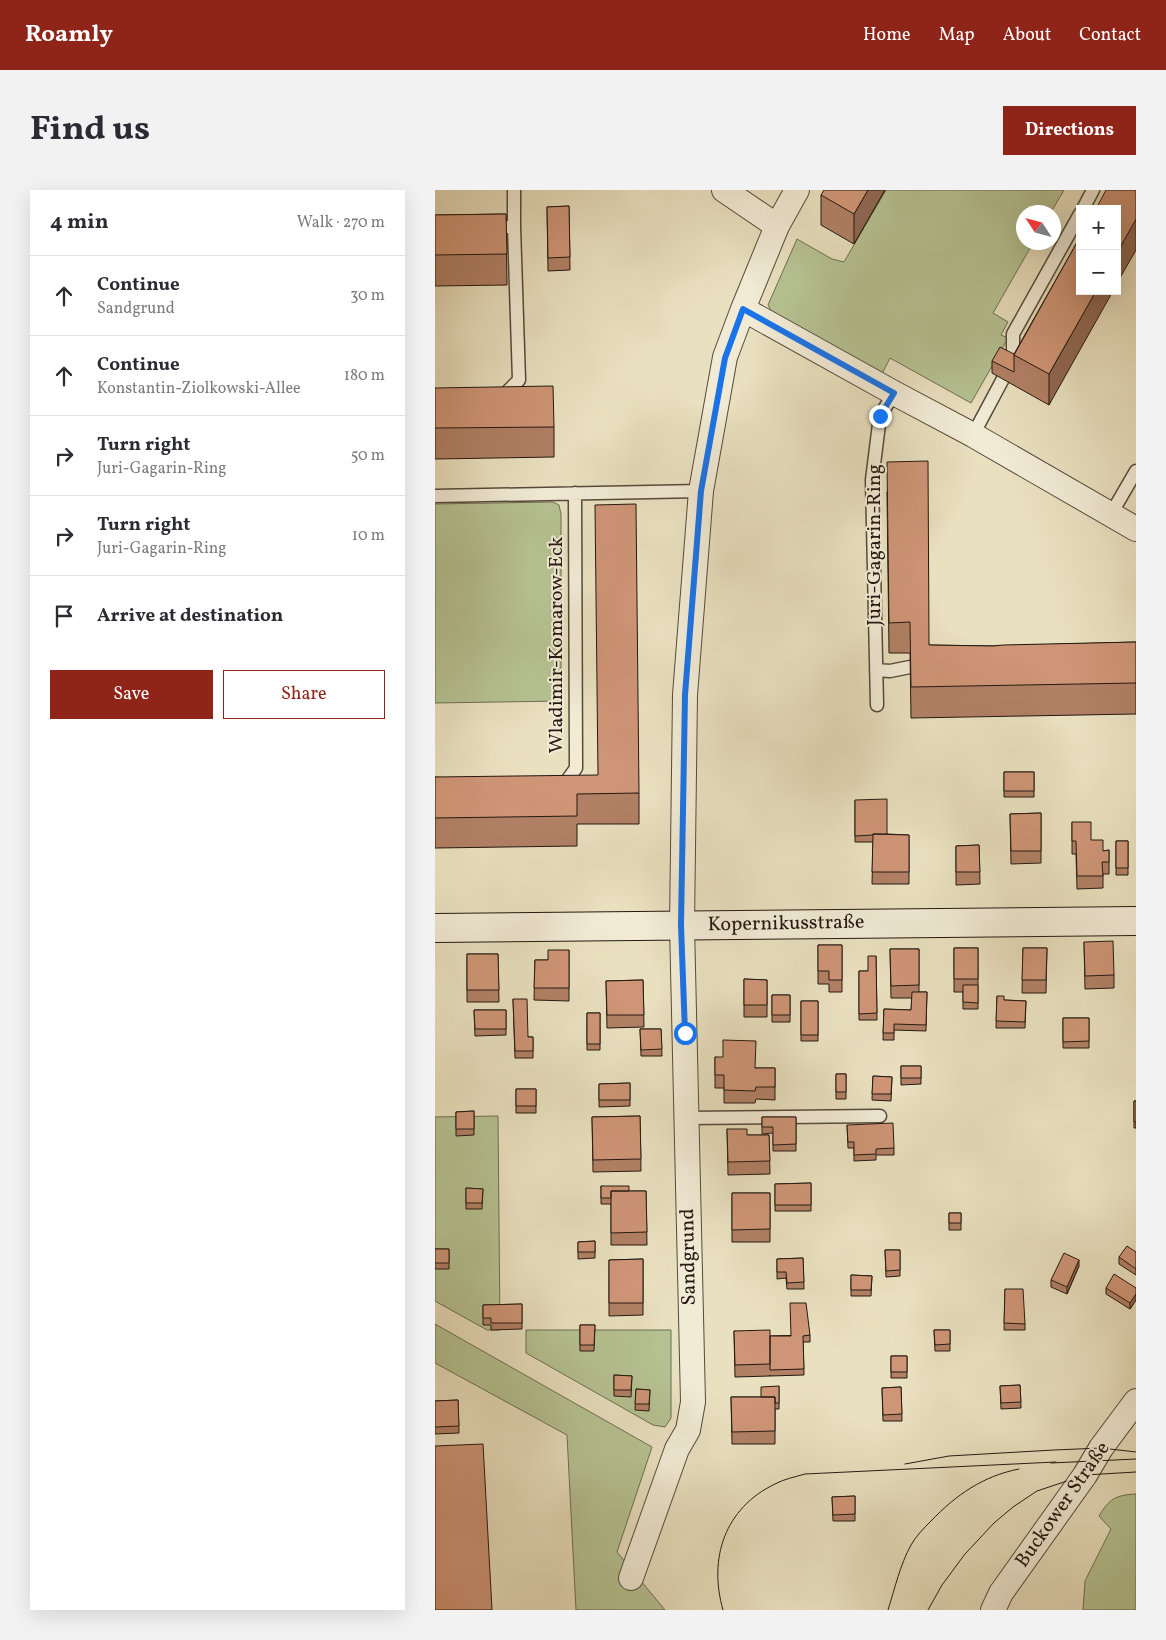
<!DOCTYPE html>
<meta charset="utf-8">
<style>
:root{--surface:#fff;--page:#f2f2f3;--text:#2b2b33;--muted:#7c7c81;--line:#e1e1e2;--accent:#8f2418}
body{margin:0;font-family:Vollkorn,serif;background:var(--page);color:var(--text)}
.controls{position:absolute;right:15px;top:15px;display:grid;overflow:hidden;border-radius:0px;box-shadow:0 5px 20px #0002}
.controls button{width:45px;height:45px;display:grid;place-items:center;padding:0;border:0;border-bottom:1px solid var(--line);background:var(--surface);color:var(--text);font:25px sans-serif}
.compass{position:absolute;left:581px;top:15px;width:45px;height:45px;border-radius:50%;background:var(--surface);box-shadow:0 5px 20px #0002;rotate:306deg}
.stop{position:absolute;width:15px;height:15px;margin:-11px;border:4px solid #1a73e8;border-radius:50%;background:#fff}
.stop.end{background:#1a73e8;border-color:#fff;box-shadow:0 1px 5px #0008}
.list{margin:0;padding:0;list-style:none}
h2{display:flex;justify-content:space-between;align-items:center;height:65px;margin:0;padding:0 20px;font-size:21px}
h2 small{font-size:16px;font-weight:400;color:var(--muted)}
.list li{display:grid;grid-template-columns:32px 1fr auto;gap:15px;align-items:center;box-sizing:border-box;height:80px;padding:0 20px;border-top:1px solid var(--line)}
.list b{display:block;font-size:19px;white-space:nowrap}
.list p{margin:0;font-size:16px;white-space:nowrap;color:var(--muted)}
.list em{font-size:16px;font-style:normal;color:var(--muted)}
.actions{display:flex;gap:10px;padding:15px 20px}
.actions a{flex:1;padding:11px 0;border:1px solid var(--accent);border-radius:0px;text-align:center;font-size:18px;color:var(--accent)}
.actions .main{background:var(--accent);color:#fff}
.icon{flex:none;width:28px;height:28px;fill:none;stroke:currentColor;stroke-width:2;stroke-linecap:round;stroke-linejoin:round}
.map{position:relative;flex:none;width:701px;height:1420px;overflow:hidden;border-radius:0px}
header{display:flex;align-items:center;gap:30px;box-sizing:border-box;height:70px;padding:0 25px;background:var(--accent);color:#fff}
header strong{font-size:24px}
nav{display:flex;gap:28px;margin-inline-start:auto;font-size:18px}
.intro{display:flex;align-items:center;justify-content:space-between;box-sizing:border-box;height:120px;padding:0 30px}
h1{margin:0;font-size:35px}
.button{padding:12px 22px;border-radius:0px;background:var(--accent);color:#fff;font-size:18px;font-weight:700}
main{display:flex;gap:30px;padding:0 30px}
aside{flex:1;background:var(--surface);border-radius:0px;box-shadow:0 5px 20px #0002}
.map>svg:first-child{display:block}
.green{fill:#b6c292;stroke:#6d6d52}
.lines{fill:none;stroke-linecap:round;stroke-linejoin:round}
.lane-casing{stroke:#554a3c;stroke-width:15}
.street-casing{stroke:#554a3c;stroke-width:26}
.secondary-casing{stroke:#241811;stroke-width:30}
.lane{stroke:#f1ebd5;stroke-width:12}
.street{stroke:#f1ebd5;stroke-width:24}
.secondary{stroke:#f1ebd5;stroke-width:28}
.tram{stroke:#241811;stroke-width:1}
.wall{fill:#b18065;stroke:#241811}
.shaded-wall{fill:#906853;stroke:#241811}
.building{fill:#ce9576;stroke:#241811}
.route{stroke:#1a73e8;stroke-width:6}
.labels{text-anchor:middle;dominant-baseline:central;stroke-width:4;stroke-linejoin:round;paint-order:stroke}
.street-label{font-size:20px;fill:#241811;stroke:#f1ebd5}
</style>
<header>
<strong>Roamly</strong>
<nav><a>Home</a><a>Map</a><a>About</a><a>Contact</a></nav>
</header>
<div class="intro"><h1>Find us</h1><a class="button">Directions</a></div>
<main>
<aside>
<h2>4 min<small>Walk · 270 m</small></h2>
<ul class="list">
<li><svg class="icon" aria-label="ahead" viewBox="0 0 24 24"><path d="M12 20V5M6 11l6-6 6 6"/></svg><div><b>Continue</b><p>Sandgrund</p></div><em>30 m</em></li>
<li><svg class="icon" aria-label="ahead" viewBox="0 0 24 24"><path d="M12 20V5M6 11l6-6 6 6"/></svg><div><b>Continue</b><p>Konstantin-Ziolkowski-Allee</p></div><em>180 m</em></li>
<li><svg class="icon" aria-label="right" viewBox="0 0 24 24"><path d="M7 20v-9h11M14 6l5 5-5 5"/></svg><div><b>Turn right</b><p>Juri-Gagarin-Ring</p></div><em>50 m</em></li>
<li><svg class="icon" aria-label="right" viewBox="0 0 24 24"><path d="M7 20v-9h11M14 6l5 5-5 5"/></svg><div><b>Turn right</b><p>Juri-Gagarin-Ring</p></div><em>10 m</em></li>
<li><svg class="icon" aria-label="arrive" viewBox="0 0 24 24"><path d="M6 21V4h12l-3 4 3 4H6"/></svg><div><b>Arrive at destination</b></div></li>
</ul>
<div class="actions"><a class="main">Save</a><a>Share</a></div>
</aside>
<div class="map">
<svg width="701" height="1420" viewBox="0 0 701 1420">
<rect width="100%" height="100%" fill="#e9e0bf"/>
<filter id="stains"><feTurbulence type="fractalNoise" baseFrequency=".004" numOctaves="4"/><feColorMatrix values="0 0 0 0 .2 0 0 0 0 .09 0 0 0 0 .02 0 0 0 .5 -.17"/></filter>
<radialGradient id="worn" r=".72"><stop offset=".6" stop-color="#630" stop-opacity="0"/><stop offset="1" stop-color="#630" stop-opacity=".3"/></radialGradient>
<!-- green -->
<path class="green" d="M451 0H629L616 22H588V52L598 53 558 123 573 132 566 145 573 148 536 213 455 168 447 184 338 124 333 115 362 49 397 69 409 72Z
M118 312 124 315 126 324V511L0 513V314Z
M63 926 65 1140H52L0 1111V927Z
M0 1134 217 1257 182 1362 230 1420H141L132 1245 0 1173Z
M91 1140H236V1228L230 1237 218 1235 91 1163Z
M701 1304V1420H648L650 1391 676 1339 664 1326C674 1309 681 1305 701 1304Z"/>
<g class="lines">
<defs>
<path id="lane" d="M648 19 658 0
M72 37H79V0
M65 206 69 205 84 190 79 37
M538 245 578 170V144L645 24
M0 306 266 301
M676 324 701 281
M441 480 455 481 475 477
M442 515 437 290 445 226 459 203
M123 595 131 592 141 578 140 303
M252 928 445 926"/>
<path id="street" d="M289 0 342 36
M308 119 459 203 538 245 701 339
M196 1388 242 1259 253 1240 258 1212 247 735 250 505 266 301 290 167 308 119 342 36 362 0
M558 1420 566 1403 650 1285 666 1258 701 1211"/>
<path id="secondary" d="M0 738 701 731"/>
</defs>
<!-- lane casing -->
<use href="#lane" class="lane-casing"/>
<!-- street casing -->
<use href="#street" class="street-casing"/>
<!-- secondary casing -->
<use href="#secondary" class="secondary-casing"/>
<!-- lane -->
<use href="#lane" class="lane"/>
<!-- street -->
<use href="#street" class="street"/>
<!-- secondary -->
<use href="#secondary" class="secondary"/>
<!-- tram -->
<path class="tram" d="M616 1273 701 1269
M470 1274 514 1266 619 1260 666 1258 701 1262
M288 1420C273 1368 290 1318 340 1294 349 1289 360 1287 370 1284L621 1272
M453 1420C460 1398 465 1375 476 1355 481 1346 489 1338 496 1331 521 1305 548 1286 584 1279
M493 1420 507 1395 530 1364 559 1333 578 1317 602 1301 650 1285 701 1282"/>
</g>
<!-- wall -->
<path class="wall" d="M450 0 419 54 386 35V5Z
M134 16 135 80 113 81 112 17Z
M71 24 72 95 0 96V25Z
M645 47 614 215 557 183V171L579 164Z
M0 198 119 237V267L0 269Z
M452 302 494 455 558 456 701 452V524L476 528 475 463H454Z
M569 582H599V607H569Z
M0 587 204 603V634H142V656L0 658Z
M420 610 452 644 474 645V694H437L438 652H420Z
M606 623V673L576 674 575 624Z
M637 632 668 661 674 660V684H668V698L642 699 641 664H637Z
M681 651H693V685H681Z
M544 655 545 694 521 695V656Z
M649 752 679 785V798L650 799Z
M383 755H407V802H394V794H383Z
M519 758H543V819H528V802H519Z
M588 758H612L611 803H587Z
M455 759H484V802H492L491 841 459 840V850H448L449 819 476 820 477 808H456Z
M134 760V811L99 810 100 770H113Z
M32 764H63L64 812H32Z
M441 766 442 830H424V781H433Z
M309 789 332 790V827H309Z
M208 790 209 837 172 838 171 791Z
M337 805H355V832H337Z
M562 806 569 810 591 811 590 838H561Z
M78 809 93 847H98V868H80Z
M366 811H383V851H366Z
M39 820H71V845L40 846Z
M152 823H165V860H152Z
M628 828H654V858H628Z
M205 839H226L227 866H206Z
M280 867 320 878H340V910L321 909 320 913H289V898H280Z
M466 876H486V894L466 895Z
M401 884H411V909H401Z
M438 886 457 887 456 911 437 910Z
M195 893V916L164 917V894Z
M81 899H101V923H81Z
M699 911H701V938H699Z
M39 921V945L21 946V922Z
M205 926 206 981 158 982 157 927Z
M327 927H361V961H338V943L327 944Z
M412 935 459 958V965H441V970L419 971V958H413Z
M292 939 312 945H334L335 984 293 985Z
M376 993V1021H340V994Z
M166 996 194 1001H211L212 1055H176V1014H166Z
M31 998 48 999 47 1019H31Z
M297 1003H335V1052H297Z
M514 1023H526V1040H514Z
M160 1051V1068L143 1069V1052Z
M0 1059H14V1079H0Z
M450 1060H465V1086L451 1087Z
M701 1062V1085L684 1074V1067Z
M368 1068 369 1099H352L351 1088 342 1089V1069Z
M208 1069V1125L174 1126V1070Z
M644 1076 632 1104 616 1097V1090Z
M416 1085 437 1086 436 1106H416Z
M671 1098H701V1110L695 1119 671 1104Z
M570 1099 590 1134V1140H569Z
M87 1114V1139L56 1140V1135H48V1115Z
M145 1135H160L159 1161H145Z
M499 1140H515V1161H500Z
M299 1141 335 1146 375 1145V1152H368L369 1185 335 1186V1185V1186L300 1187Z
M456 1166H472V1188H456Z
M179 1185 197 1186 196 1207 179 1206Z
M585 1195 586 1218 566 1219 565 1196Z
M344 1196V1219H340V1254H297L296 1207H326Z
M466 1197 467 1231H448L447 1198Z
M201 1199 215 1200 214 1221 200 1220Z
M23 1210 24 1243 0 1244V1211Z
M420 1306V1331H398L397 1307Z"/>
<!-- shaded-wall -->
<path class="shaded-wall" d="M433 0H450L419 54V24Z
M701 29V60L682 93V63Z
M661 101H678L614 215V184Z
M644 1070V1076L632 1104V1097Z
M701 1104V1110L695 1119V1113Z"/>
<!-- building -->
<path class="building" d="M389 0H433L419 24 386 5Z
M671 0H701V29L682 63V19H661Z
M134 16 135 67 113 68 112 17Z
M71 24 72 64 0 65V25Z
M645 47V101H661L614 184 579 165Z
M565 157 579 164V182L557 171Z
M118 196 119 237 0 238V198Z
M493 271 494 455 558 456 568 455 701 452V493L476 497 475 432 454 433 452 272Z
M201 314 204 603 142 604V626L0 628V587L163 585 160 315Z
M569 582H599V601H569Z
M452 609V644H438V645L420 646V610Z
M606 623V661H576L575 624Z
M637 632H656V650H668V661L674 660V672H667L668 686H642L641 651H637Z
M438 644 474 645V682H437Z
M681 651H693V678H681Z
M544 655 545 682H521V656Z
M678 751 679 785 650 786 649 752Z
M383 755H407V790H394V781H383Z
M519 758H543V789H519Z
M588 758H612L611 790H587Z
M455 759H484V795L456 796Z
M113 760H134V798H99L100 770H113Z
M32 764H63L64 800H32Z
M433 766H441L442 823 424 824V781H433Z
M309 789 332 790V815H309Z
M208 790 209 825H172L171 791Z
M528 795H543V813L528 812Z
M477 802H492L491 835 459 834V843H448L449 819 476 820Z
M337 805H355V825H337Z
M562 806H569V810L591 811 590 832 561 831Z
M78 809H92L93 847H98V861H80Z
M366 811H383V845H366Z
M39 820H71V839H40Z
M152 823H165V854H152Z
M628 828H654V851L628 852Z
M205 839H226L227 859 206 860Z
M288 850 321 851 320 878H340V897H321L320 901 289 900V885H280V867H288Z
M466 876H486V888H466Z
M401 884H411V902H401Z
M438 886 457 887 456 904H437Z
M195 893V910H164V894Z
M81 899H101V916H81Z
M699 911H701V932H699Z
M39 921V939H21V922Z
M205 926 206 969 158 970 157 927Z
M327 927H361V954L338 955V937H327Z
M458 933 459 958 441 959V964L419 965V952H413L412 935Z
M292 939H312V945H334L335 971 293 972Z
M376 993V1015H340V994Z
M166 996H194V1001H176V1008H166Z
M31 998 48 999 47 1013H31Z
M176 1001H211L212 1042 176 1043Z
M297 1003H335V1039L297 1040Z
M514 1023H526V1033H514Z
M160 1051V1062H143V1052Z
M692 1056 701 1062V1079L684 1067Z
M0 1059H14V1073H0Z
M450 1060H465V1080L451 1081Z
M629 1063 644 1070 632 1097 616 1090Z
M368 1068 369 1092 352 1093 351 1082H342V1069Z
M208 1069V1113H174V1070Z
M679 1084 701 1098V1104L695 1113 671 1098Z
M416 1085 437 1086 436 1100H416Z
M570 1099H588L590 1134 569 1133Z
M355 1113H371L375 1145 368 1146 369 1179 335 1180V1146H356Z
M87 1114V1133H56V1128H48V1115Z
M145 1135H160L159 1155H145Z
M335 1140V1174L300 1175 299 1141Z
M499 1140H515V1154L500 1155Z
M456 1166H472V1182H456Z
M179 1185 197 1186 196 1200H179Z
M585 1195 586 1212 566 1213 565 1196Z
M344 1196V1213H340V1207H326V1197Z
M466 1197 467 1224 448 1225 447 1198Z
M201 1199 215 1200 214 1214H200Z
M296 1207H340V1241L297 1242Z
M23 1210 24 1236 0 1237V1211Z
M48 1254 57 1420H0V1256Z
M420 1306V1324L398 1325 397 1307Z"/>
<g class="lines">
<!-- route -->
<path class="route" d="M250 843 246 735 250 505 266 301 290 168 308 119 459 203 445 226"/>
</g>
<g class="labels">
<!-- street labels -->
<g class="street-label">
<text transform="translate(440 355) rotate(-90)">Juri-Gagarin-Ring</text>
<text transform="translate(122 455) rotate(-90)">Wladimir-Komarow-Eck</text>
<text transform="translate(351 734) rotate(-1)">Kopernikusstraße</text>
<text transform="translate(254 1067) rotate(-91)">Sandgrund</text>
<text transform="translate(628 1315) rotate(-55)">Buckower Straße</text>
</g>
</g>
<rect width="100%" height="100%" filter="url(#stains)"/>
<rect width="100%" height="100%" fill="url(#worn)"/>
</svg>
<div class="controls">
<button>+</button>
<button>−</button>
</div>
<svg class="compass" viewBox="-18 -18 36 36"><path d="M0-13l5 13h-10z" fill="#e53935"/><path d="M0 13l5-13h-10z" fill="#7c7c81"/></svg>
<div class="stop" style="left:250px;top:843px"></div>
<div class="stop end" style="left:445px;top:226px"></div>
</div>
</main>
